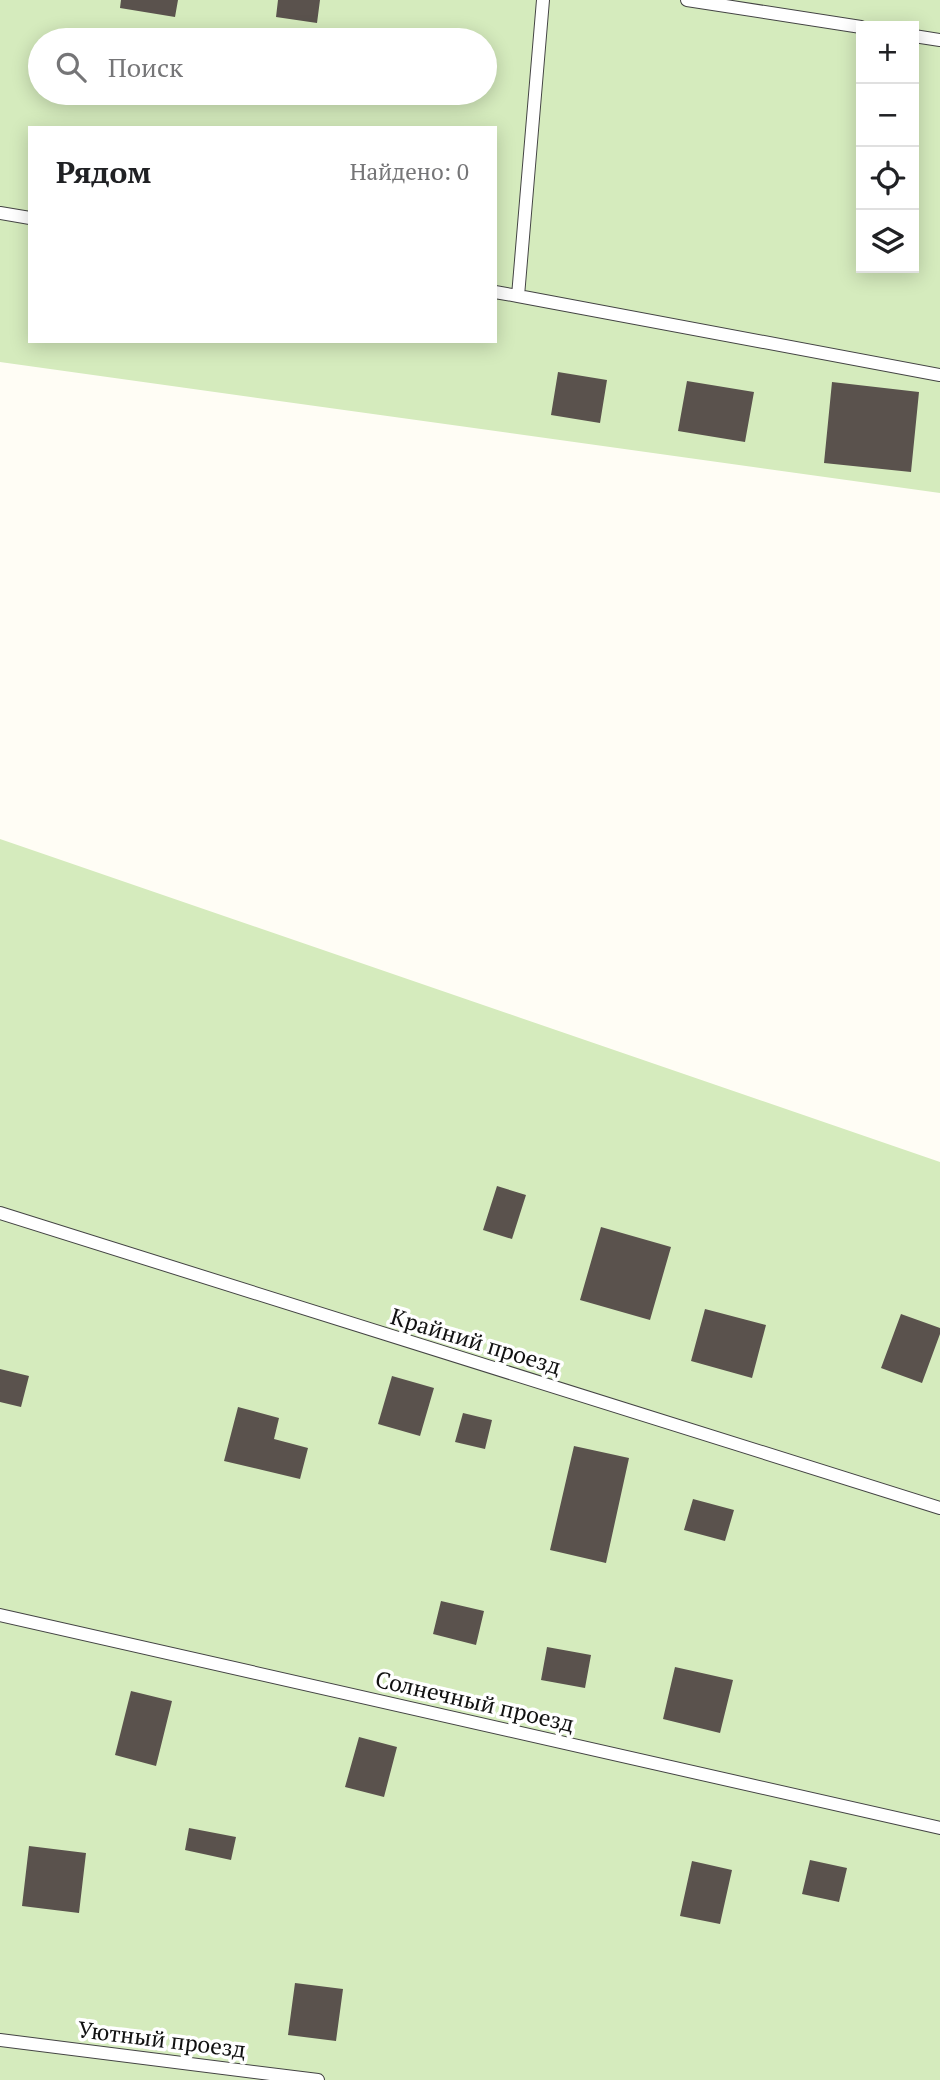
<!DOCTYPE html>
<html lang="ru">
<meta charset="utf-8">
<style>
:root{--surface:#fff;--page:#f2f2f2;--text:#202124;--muted:#757577;--line:#e0e0e0}
body{margin:0;font-family:"PT Serif",serif;background:var(--page);color:var(--text)}
.controls{position:absolute;right:21px;top:21px;display:grid;overflow:hidden;border-radius:0px;box-shadow:0 4px 18px #0003}
.controls button{width:63px;height:63px;display:grid;place-items:center;padding:0;border:0;border-bottom:2px solid var(--line);background:var(--surface);color:var(--text);font:35px sans-serif}
.list{margin:0;padding:0;list-style:none}
h2{display:flex;justify-content:space-between;align-items:center;height:91px;margin:0;padding:0 28px;font-size:30px}
h2 small{font-size:23px;font-weight:400;color:var(--muted)}
.icon{flex:none;width:38px;height:38px;fill:none;stroke:currentColor;stroke-width:2;stroke-linecap:round;stroke-linejoin:round}
.map{position:relative;flex:none;width:940px;height:2080px;overflow:hidden}
.search{position:absolute;background:var(--surface);box-shadow:0 4px 18px #0003;left:28px;top:28px;width:469px;height:77px;display:flex;align-items:center;gap:18px;box-sizing:border-box;padding:0 24px;border-radius:38px;color:var(--muted);font-size:26px}
.panel{position:absolute;background:var(--surface);box-shadow:0 4px 18px #0003;left:28px;top:126px;width:469px;height:217px;border-radius:0px}
.map>svg:first-child{display:block}
.green{fill:#d5ebbd;fill-rule:evenodd}
.building{fill:#5a524d}
.lines{fill:none;stroke-linecap:round;stroke-linejoin:round}
.lane-casing{stroke:#444;stroke-width:14}
.lane{stroke:#fff;stroke-width:12}
.labels{text-anchor:middle;dominant-baseline:central;stroke-width:7;stroke-linejoin:round;paint-order:stroke}
.street-label{font-size:23px;fill:#111;stroke:#fff}
</style>
<div class="map">
<svg width="940" height="2080" viewBox="0 0 940 2080">
<rect width="100%" height="100%" fill="#fffdf5"/>
<!-- green -->
<path class="green" d="M0 0H940V493L0 362ZM861 26H914V268H861ZM40 40H485V93H40ZM30 128H495V341H30Z
M0 839 940 1162V2080H0Z"/>
<!-- building -->
<path class="building" d="M121 0H178L175 17 120 8Z
M278 0H320L317 23 276 17Z
M558 372 607 380 600 423 551 415Z
M687 381 754 392 745 442 678 431Z
M832 382 919 392 911 472 824 463Z
M497 1186 526 1195 512 1239 483 1230Z
M601 1227 671 1247 650 1320 580 1300Z
M705 1309 766 1325 752 1378 691 1361Z
M901 1314 940 1328V1334L922 1383 881 1368Z
M0 1369 29 1376 21 1407 0 1402Z
M392 1376 434 1388 420 1436 378 1424Z
M238 1407 279 1418 274 1439 308 1448 300 1479 224 1461Z
M463 1413 492 1420 485 1449 455 1442Z
M574 1446 629 1458 606 1563 550 1550Z
M693 1499 734 1510 725 1541 684 1530Z
M441 1601 484 1611 476 1645 433 1634Z
M547 1647 591 1655 585 1688 541 1680Z
M675 1667 733 1680 720 1733 663 1719Z
M131 1691 172 1701 156 1766 115 1755Z
M359 1737 397 1747 384 1797 345 1787Z
M189 1828 236 1837 231 1860 185 1850Z
M29 1846 86 1853 79 1913 22 1906Z
M810 1860 847 1868 839 1902 802 1894Z
M692 1861 732 1870 720 1924 680 1916Z
M295 1983 343 1989 336 2041 288 2035Z"/>
<g class="lines">
<defs>
<path id="lane" d="M687 0 861 27
M914 36 940 40
M0 213 30 218
M495 292 518 296 543 0
M518 296 940 375
M0 1213 940 1508
M0 1615 940 1828
M0 2040 318 2080"/>
</defs>
<!-- lane casing -->
<use href="#lane" class="lane-casing"/>
<!-- lane -->
<use href="#lane" class="lane"/>
</g>
<g class="labels">
<!-- street labels -->
<g class="street-label">
<text transform="translate(476 1341) rotate(17)">Крайний проезд</text>
<text transform="translate(475 1701) rotate(13)">Солнечный проезд</text>
<text transform="translate(162 2039) rotate(7)">Уютный проезд</text>
</g>
</g>
</svg>
<div class="controls">
<button>+</button>
<button>−</button>
<button><svg class="icon" aria-label="locate" viewBox="0 0 24 24"><circle cx="12" cy="12" r="6"/><path d="M12 2v4M12 18v4M2 12h4M18 12h4"/></svg></button>
<button><svg class="icon" aria-label="layers" viewBox="0 0 24 24"><path d="M12 4l9 5-9 5-9-5zM3 14l9 5 9-5"/></svg></button>
</div>
<div class="search"><svg class="icon" aria-label="search" viewBox="0 0 24 24"><circle cx="10" cy="10" r="6"/><path d="M15 15l6 6"/></svg>Поиск</div>
<section class="panel">
<h2>Рядом<small>Найдено: 0</small></h2>
<ul class="list">
</ul>
</section>
</div>
